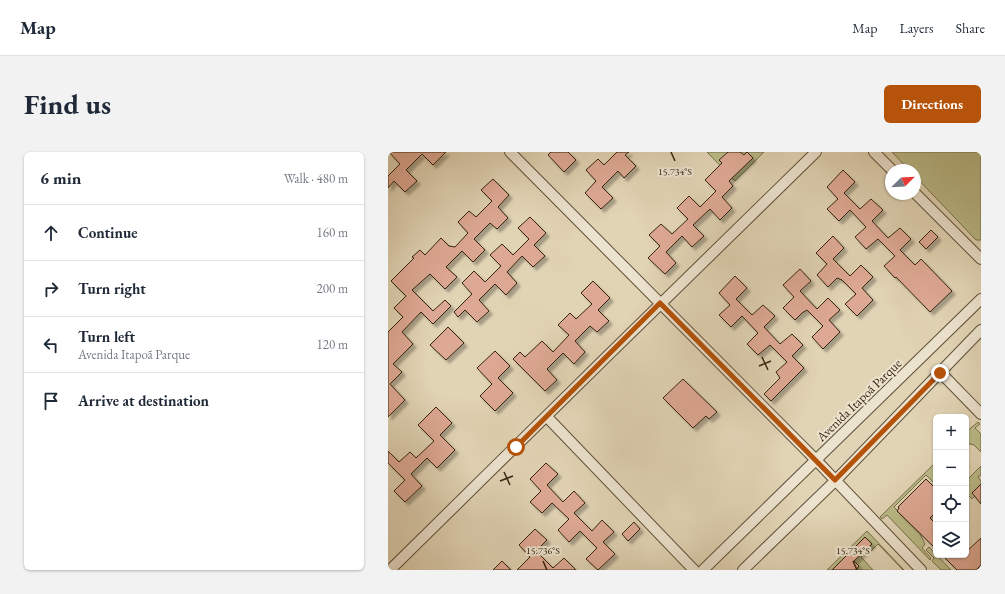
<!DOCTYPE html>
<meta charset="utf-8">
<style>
:root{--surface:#fff;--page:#f2f2f3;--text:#1f2937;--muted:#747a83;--line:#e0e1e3;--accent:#b45309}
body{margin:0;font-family:"EB Garamond",serif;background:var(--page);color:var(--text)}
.controls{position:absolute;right:12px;bottom:12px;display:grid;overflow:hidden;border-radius:6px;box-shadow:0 1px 3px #0004}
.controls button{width:36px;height:36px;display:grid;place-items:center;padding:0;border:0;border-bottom:1px solid var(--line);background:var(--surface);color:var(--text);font:20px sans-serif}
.compass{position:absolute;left:497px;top:12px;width:36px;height:36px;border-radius:50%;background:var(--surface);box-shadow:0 1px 3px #0004;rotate:66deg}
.stop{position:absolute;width:12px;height:12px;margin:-9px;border:3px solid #b45309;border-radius:50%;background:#fff}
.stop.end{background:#b45309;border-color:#fff;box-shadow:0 1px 4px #0008}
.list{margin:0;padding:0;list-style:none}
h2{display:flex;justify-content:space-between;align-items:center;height:52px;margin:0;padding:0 16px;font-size:17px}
h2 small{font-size:13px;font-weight:400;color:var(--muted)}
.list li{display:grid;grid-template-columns:26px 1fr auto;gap:12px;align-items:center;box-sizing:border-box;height:56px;padding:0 16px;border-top:1px solid var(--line)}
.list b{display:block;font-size:15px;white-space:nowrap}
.list p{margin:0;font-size:13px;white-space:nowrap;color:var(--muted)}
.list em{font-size:13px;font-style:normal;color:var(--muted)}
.icon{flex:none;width:22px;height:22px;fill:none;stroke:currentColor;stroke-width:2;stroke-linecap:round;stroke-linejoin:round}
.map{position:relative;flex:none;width:593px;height:418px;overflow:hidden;border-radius:6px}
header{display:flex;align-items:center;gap:24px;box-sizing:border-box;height:56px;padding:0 20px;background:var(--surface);border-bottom:1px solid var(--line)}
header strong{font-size:19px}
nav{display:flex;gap:22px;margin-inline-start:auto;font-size:14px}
.intro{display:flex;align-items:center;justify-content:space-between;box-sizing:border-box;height:96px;padding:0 24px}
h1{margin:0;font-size:28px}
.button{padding:10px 18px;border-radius:6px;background:var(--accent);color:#fff;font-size:14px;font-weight:700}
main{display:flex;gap:24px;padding:0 24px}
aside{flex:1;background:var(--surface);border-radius:6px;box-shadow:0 1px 3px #0004}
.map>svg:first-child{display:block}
.green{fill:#babb88;stroke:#78704c}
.building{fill:#dea994;stroke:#35240f;filter:url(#shadow)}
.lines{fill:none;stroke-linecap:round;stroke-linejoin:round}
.street-casing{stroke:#605038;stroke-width:12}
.street{stroke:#ece3cf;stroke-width:10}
.route{stroke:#b45309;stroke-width:5}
.ticks{fill:none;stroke:#35240f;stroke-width:1.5}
.labels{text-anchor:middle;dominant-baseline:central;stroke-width:4;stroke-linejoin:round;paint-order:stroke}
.street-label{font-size:13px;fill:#35240f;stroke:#ece3cf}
.ticks-label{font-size:10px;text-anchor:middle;fill:#35240f;stroke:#ece3cf;stroke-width:4;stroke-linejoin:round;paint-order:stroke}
</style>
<header>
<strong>Map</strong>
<nav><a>Map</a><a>Layers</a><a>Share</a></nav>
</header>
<div class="intro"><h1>Find us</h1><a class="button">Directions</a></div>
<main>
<aside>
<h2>6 min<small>Walk · 480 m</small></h2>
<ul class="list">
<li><svg class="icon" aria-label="ahead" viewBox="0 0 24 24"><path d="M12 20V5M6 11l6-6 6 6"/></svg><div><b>Continue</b></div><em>160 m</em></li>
<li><svg class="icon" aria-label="right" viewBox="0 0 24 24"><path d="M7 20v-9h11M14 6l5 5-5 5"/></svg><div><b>Turn right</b></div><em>200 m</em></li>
<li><svg class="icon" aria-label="left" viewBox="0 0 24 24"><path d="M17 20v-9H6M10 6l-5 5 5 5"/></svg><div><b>Turn left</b><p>Avenida Itapoã Parque</p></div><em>120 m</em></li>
<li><svg class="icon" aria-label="arrive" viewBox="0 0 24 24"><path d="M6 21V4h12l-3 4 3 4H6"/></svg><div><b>Arrive at destination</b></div></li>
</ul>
</aside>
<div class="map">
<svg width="593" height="418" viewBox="0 0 593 418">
<defs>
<filter id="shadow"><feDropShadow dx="3.5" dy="3.5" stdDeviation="1" flood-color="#0004"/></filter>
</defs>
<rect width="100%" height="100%" fill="#e1d4b5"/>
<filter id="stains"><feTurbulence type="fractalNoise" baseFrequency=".005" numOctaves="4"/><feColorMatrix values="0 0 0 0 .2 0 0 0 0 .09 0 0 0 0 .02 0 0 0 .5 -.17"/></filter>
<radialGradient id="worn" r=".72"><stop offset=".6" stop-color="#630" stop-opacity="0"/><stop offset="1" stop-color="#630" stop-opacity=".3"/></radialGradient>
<!-- green -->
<path class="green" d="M319 0H376L347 29Z
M504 0H593V88H588L527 24V18H521Z
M590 270 592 272 587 276 593 282V300L586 293 578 291V280Z
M548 310V333L538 323 506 355 531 381 548 366V372L532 382 537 392 534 396 543 406 542 408 499 363 494 367 492 365Z
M593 314V323L590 325 593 329V332L584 341 587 344 584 347 578 341V329Z
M479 379 516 418H515L490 392 483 399 481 397 473 405 485 418H439Z
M541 395 563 418H553L544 409 546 406 538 398Z"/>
<!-- building -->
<path class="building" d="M1 0H58L45 13 34 2 18 18 29 29 17 40 6 29 0 36V24L12 12Z
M163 0H180L188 8 176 20 160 3Z
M229 0H241L237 3 248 14 236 26 230 19 214 35 225 46 213 57 197 41 208 29 198 18 210 7 216 13Z
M340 0H352L356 3 359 0 365 6 341 29 345 34 334 45 344 56 332 68 322 57 305 73 316 84 304 95 294 84 278 100 288 111 277 122 260 106 272 94 261 83 273 72 284 82 300 67 289 56 301 44 312 55 328 39 317 28 334 11 331 8Z
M455 18 467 30 456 41 472 57 483 47 495 58 484 69 500 86 512 76 523 87 512 98 527 113 533 107 564 139 542 160 508 125 507 126 496 114 507 104 490 87 478 97 467 85 478 75 462 58 451 69 439 57 450 47 439 35Z
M105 27 121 43 110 55 120 66 109 77 102 71 86 87 97 98 85 110 74 99 58 115 69 125 57 137 42 122 24 138 45 159 57 148 63 154 45 172 33 160 14 180 25 192 5 212 14 220 2 232 17 248 0 265V180L15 165 6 156 18 144 3 129 26 106 24 105 32 98 37 103 53 86 61 94 67 95 80 81 70 70 81 59 88 65 104 49 93 38Z
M142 65 158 81 146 93 157 104 145 115 134 104 119 120 129 131 118 143 107 132 91 148 101 159 89 170 77 158 70 165 66 160 84 142 74 131 86 119 97 130 113 114 102 103 114 92 125 103 141 87 130 76Z
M543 78 550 85 538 97 531 90Z
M445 84 456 96 445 107 462 124 473 113 485 125 474 136 485 148 469 164 457 152 468 142 454 128 449 126 440 135 429 123 439 112 428 101Z
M412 117 423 129 412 139 429 157 440 146 452 158 441 168 452 180 435 197 424 185 435 174 419 158 414 161 407 168 395 156 406 145 395 133Z
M347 124 359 136 348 147 364 163 375 153 387 164 376 175 392 192 404 182 415 193 404 204 416 216 383 249 376 242 392 226 388 220 399 210 382 193 370 203 359 192 370 181 354 164 343 175 331 163 342 153 331 141Z
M205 129 222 146 210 158 221 169 209 180 202 174 187 189 197 200 186 212 175 201 159 217 169 228 157 239 125 207 132 200 137 205 154 189 165 200 181 183 170 173 182 161 188 167 204 152 193 141Z
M60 175 76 191 58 208 42 193Z
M107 199 122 214 110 226 125 241 107 259 92 244 104 232 89 216Z
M295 227 329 260 321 267 318 264 305 276 275 246Z
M48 255 64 271 52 283 67 298 49 316 39 306 23 322 34 334 17 350 6 339 17 328 0 311V299L11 310 22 300 28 306 46 289 30 273Z
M158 311 170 322 159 333 175 350 186 339 197 351 186 361 204 379 214 368 226 380 215 390 227 402 210 418 198 407 209 396 192 379 181 390 170 378 181 367 164 351 154 361 142 350 153 339 142 327Z
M538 327 548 337V360L542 366 548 372V397L509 359 511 356 510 355Z
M593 332V352L584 341Z
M246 370 252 377 240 389 234 382Z
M147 377 159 388 148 399 165 416 176 406 188 418H129L142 405 131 393Z
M477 385 484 392 466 409 471 414 468 418H444Z
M593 386V413L588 418H569L554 403H578V400Z
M114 409 123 418H105Z"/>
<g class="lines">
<defs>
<path id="street" d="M122 0 428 308 533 418
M486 0 504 18
M527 41 593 107
M553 221 593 262
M159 265 306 418
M2 418C143 278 286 139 428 0
M315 418 593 147
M355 418 446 330 593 178"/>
</defs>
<!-- street casing -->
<use href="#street" class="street-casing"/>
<!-- street -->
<use href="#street" class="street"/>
</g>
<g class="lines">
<!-- route -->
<path class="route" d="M128 295 272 151 447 328 552 221"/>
</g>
<!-- ticks -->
<path class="ticks" d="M283 0 287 9M374 205 380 218M371 214 383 209M116 320 122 333M112 329 125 324M155 409 159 418M465 409 469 418"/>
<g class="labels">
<!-- street labels -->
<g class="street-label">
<text transform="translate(471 248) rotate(-44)">Avenida Itapoã Parque</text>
</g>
</g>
<g class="ticks-label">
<text x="287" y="23">15.734°S</text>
<text x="155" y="402">15.736°S</text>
<text x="465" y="402">15.734°S</text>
</g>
<rect width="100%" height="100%" filter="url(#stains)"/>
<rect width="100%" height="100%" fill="url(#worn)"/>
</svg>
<div class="controls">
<button>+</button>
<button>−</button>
<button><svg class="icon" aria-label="locate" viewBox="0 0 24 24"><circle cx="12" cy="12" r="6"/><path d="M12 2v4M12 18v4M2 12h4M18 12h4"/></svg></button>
<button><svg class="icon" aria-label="layers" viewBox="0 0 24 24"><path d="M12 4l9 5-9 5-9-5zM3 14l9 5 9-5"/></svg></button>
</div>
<svg class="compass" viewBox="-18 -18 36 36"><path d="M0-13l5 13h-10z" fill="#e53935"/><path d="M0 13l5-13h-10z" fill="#747a83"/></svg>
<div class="stop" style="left:128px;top:295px"></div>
<div class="stop end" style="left:552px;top:221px"></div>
</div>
</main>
